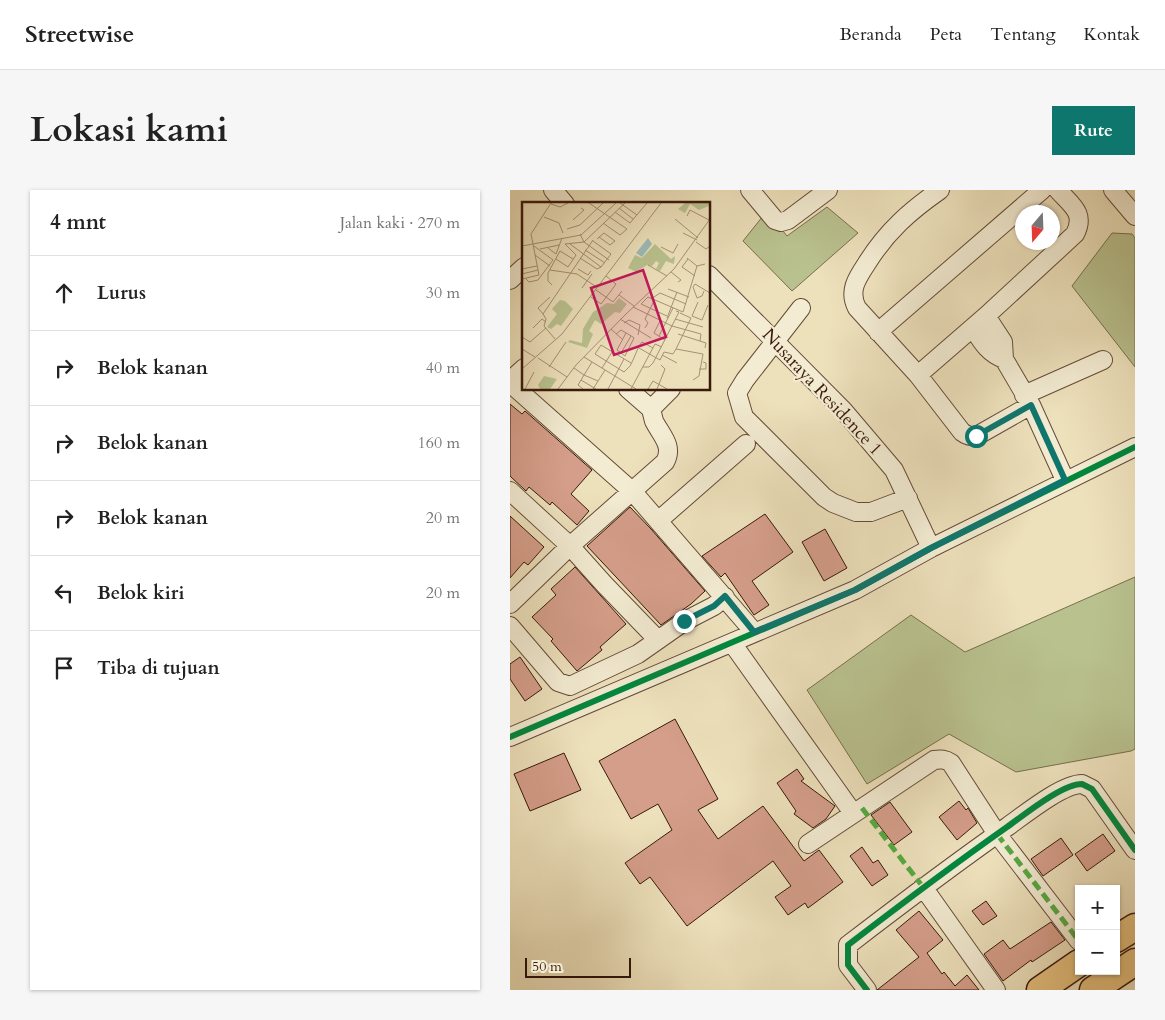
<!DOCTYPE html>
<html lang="id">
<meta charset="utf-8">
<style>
:root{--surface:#fff;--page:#f6f6f6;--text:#222;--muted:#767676;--line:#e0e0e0;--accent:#0f766e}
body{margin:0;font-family:Cardo,serif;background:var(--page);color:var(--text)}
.controls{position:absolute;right:15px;bottom:15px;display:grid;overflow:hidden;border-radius:0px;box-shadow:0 1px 4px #0004}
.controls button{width:45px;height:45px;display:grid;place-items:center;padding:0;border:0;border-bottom:1px solid var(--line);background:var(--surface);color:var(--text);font:25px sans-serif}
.compass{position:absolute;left:505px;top:15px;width:45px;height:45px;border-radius:50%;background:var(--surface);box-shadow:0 1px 4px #0004;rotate:199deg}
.scale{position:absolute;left:15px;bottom:12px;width:106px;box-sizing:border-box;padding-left:5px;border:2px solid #38190b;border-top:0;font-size:14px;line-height:18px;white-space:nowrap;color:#38190b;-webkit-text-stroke:4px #f3ecd3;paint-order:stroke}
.stop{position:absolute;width:15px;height:15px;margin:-11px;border:4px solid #0f766e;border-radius:50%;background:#fff}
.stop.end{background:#0f766e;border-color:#fff;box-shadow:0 1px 5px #0008}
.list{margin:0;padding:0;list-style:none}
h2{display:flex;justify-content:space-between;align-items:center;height:65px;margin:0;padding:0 20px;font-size:21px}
h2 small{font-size:16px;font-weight:400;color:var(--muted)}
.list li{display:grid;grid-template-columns:32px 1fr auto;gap:15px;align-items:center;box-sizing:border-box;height:75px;padding:0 20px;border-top:1px solid var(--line)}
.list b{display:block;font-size:19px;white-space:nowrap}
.list em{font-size:16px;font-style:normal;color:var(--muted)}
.icon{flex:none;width:28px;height:28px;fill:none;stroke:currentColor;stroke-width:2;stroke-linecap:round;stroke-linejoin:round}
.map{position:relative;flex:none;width:625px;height:800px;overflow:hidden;border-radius:0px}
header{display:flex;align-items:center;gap:30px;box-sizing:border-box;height:70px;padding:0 25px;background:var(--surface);border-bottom:1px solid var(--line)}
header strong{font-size:24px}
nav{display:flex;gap:28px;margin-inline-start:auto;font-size:18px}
.intro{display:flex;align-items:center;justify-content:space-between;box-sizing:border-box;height:120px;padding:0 30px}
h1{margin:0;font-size:35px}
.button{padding:12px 22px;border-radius:0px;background:var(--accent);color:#fff;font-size:18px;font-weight:700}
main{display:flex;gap:30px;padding:0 30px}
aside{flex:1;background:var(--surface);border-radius:0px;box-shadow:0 1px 4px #0004}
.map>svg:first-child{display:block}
.green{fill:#b9c28f;stroke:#786e4d}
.building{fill:#d59e8a;stroke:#38190b}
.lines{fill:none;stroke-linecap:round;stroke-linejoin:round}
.minor-casing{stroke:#654b37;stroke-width:20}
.highway-casing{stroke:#38190b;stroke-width:29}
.minor{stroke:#f3ecd3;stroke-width:18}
.highway{stroke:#e6c07e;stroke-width:26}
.quiet{stroke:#55a941;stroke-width:5;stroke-dasharray:10 5;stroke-linecap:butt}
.cycleway-casing{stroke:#f3ecd3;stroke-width:9}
.cycleway{stroke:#00873e;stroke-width:6}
.route{stroke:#0f766e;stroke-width:6}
.labels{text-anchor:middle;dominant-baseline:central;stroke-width:4.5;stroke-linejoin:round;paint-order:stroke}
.street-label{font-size:18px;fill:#38190b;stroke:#f3ecd3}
.inset-road{fill:none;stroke:#a59175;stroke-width:1}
.view{fill:#c2185b;fill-opacity:0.15;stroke:#c2185b;stroke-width:2.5}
.inset-edge{fill:none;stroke:#38190b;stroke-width:2.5}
</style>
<header>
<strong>Streetwise</strong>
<nav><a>Beranda</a><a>Peta</a><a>Tentang</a><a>Kontak</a></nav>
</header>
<div class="intro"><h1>Lokasi kami</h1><a class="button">Rute</a></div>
<main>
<aside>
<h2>4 mnt<small>Jalan kaki · 270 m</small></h2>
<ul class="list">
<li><svg class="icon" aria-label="ahead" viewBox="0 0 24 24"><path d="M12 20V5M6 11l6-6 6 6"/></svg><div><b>Lurus</b></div><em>30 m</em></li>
<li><svg class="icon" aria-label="right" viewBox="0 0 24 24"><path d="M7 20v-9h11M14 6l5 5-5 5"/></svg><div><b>Belok kanan</b></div><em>40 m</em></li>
<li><svg class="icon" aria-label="right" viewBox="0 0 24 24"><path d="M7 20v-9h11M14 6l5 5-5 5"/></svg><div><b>Belok kanan</b></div><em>160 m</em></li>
<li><svg class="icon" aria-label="right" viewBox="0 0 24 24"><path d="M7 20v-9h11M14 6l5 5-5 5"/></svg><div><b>Belok kanan</b></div><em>20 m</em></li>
<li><svg class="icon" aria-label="left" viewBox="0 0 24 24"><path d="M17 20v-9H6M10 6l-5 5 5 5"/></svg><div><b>Belok kiri</b></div><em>20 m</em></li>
<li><svg class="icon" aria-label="arrive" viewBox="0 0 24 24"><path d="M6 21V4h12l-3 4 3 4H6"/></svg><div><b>Tiba di tujuan</b></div></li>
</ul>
</aside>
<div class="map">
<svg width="625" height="800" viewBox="0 0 625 800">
<rect width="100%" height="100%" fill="#ede1bc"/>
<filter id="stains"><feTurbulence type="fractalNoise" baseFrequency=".004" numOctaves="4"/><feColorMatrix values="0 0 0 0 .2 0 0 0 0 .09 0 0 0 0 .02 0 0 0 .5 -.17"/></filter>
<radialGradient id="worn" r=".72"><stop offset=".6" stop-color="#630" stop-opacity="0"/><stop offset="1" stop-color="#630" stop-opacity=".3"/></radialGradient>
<!-- green -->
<path class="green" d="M317 17 348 43 282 101 233 51 257 21 277 46Z
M602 43 622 44 625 48V177L562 96Z
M625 387V559L621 561 506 582 439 544 357 594 297 500 401 425 455 462Z"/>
<!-- building -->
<path class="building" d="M0 214 12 224 15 221 82 280 61 304 79 321 67 335 42 312 40 315 19 297 16 301 0 286Z
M120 317 141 339 195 401 181 414 151 435 77 356Z
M255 324 283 362 242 391 259 415 244 425 215 383 211 387 192 366Z
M0 326 34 357 18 375 14 372 0 388Z
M315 339 337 378 314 391 292 352Z
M65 377 116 434 90 457 92 460 67 481 41 451 43 449 22 427 46 405 41 399Z
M10 467 32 499 15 511 0 489V474Z
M165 529 208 609 188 620 208 649 253 616 294 671 309 660 333 692 298 718 295 713 278 725 265 707 281 696 263 671 177 736 140 687 130 694 115 673 162 640 148 614 121 629 89 571Z
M54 563 71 600 20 621 4 584Z
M287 579 294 589 291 591 325 616 316 629 303 638 284 624 286 621 267 593Z
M449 611 456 620 458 618 467 633 447 650 429 627Z
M380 612 402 642 384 655 361 625Z
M593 644 605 661 577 681 565 664Z
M551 648 563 665 533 686 521 669Z
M352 657 363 673 368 670 378 685 362 696 340 666Z
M476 711 487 726 473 735 462 721Z
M409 721 433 750 417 763 432 784 434 782 445 796 457 785 469 800H367L409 767 386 740Z
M541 732 555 750 522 772 521 770 493 791 474 764 493 750 500 759Z"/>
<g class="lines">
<defs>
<path id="minor" d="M43 0 55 14
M240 0 265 30 271 32 278 30 318 0
M430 0C400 21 377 41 357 73 347 88 338 101 347 118L408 185 452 242C459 247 463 247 470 244L521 215
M603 0 625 26
M199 85 333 220 384 280 421 358
M0 90 14 77
M291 118 235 190 227 203 234 227 314 307 323 313 346 322H361L398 308
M476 126 493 152 494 169 521 215 555 290
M463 138C472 152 478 163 494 169
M368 142 532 0
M408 185 476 126 565 44C576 23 561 15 548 0
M0 191 14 178
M0 193 123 302 244 442
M118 199 141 219
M514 205 593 170
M0 301 60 356 94 394 148 450 128 464 60 496 48 492 0 436
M148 331 236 254
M0 414 60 356 155 272C164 256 151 245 144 231 143 227 142 223 141 219L161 199
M148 450 175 431 204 416 215 407
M222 453 343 623
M0 547 345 400 421 358 625 257
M298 654 424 570C431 569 435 569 441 573L487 644 569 751
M413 697 486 800
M357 800 338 775V755C390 715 443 675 497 637 514 625 552 594 572 594L582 599 625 660"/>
<path id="highway" d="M606 749 625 737
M530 800 569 773
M583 800 625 772"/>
</defs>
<!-- minor casing -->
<use href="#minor" class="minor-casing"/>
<!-- highway casing -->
<use href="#highway" class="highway-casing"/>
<!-- minor -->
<use href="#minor" class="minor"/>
<!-- highway -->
<use href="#highway" class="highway"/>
<!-- quiet -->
<path class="quiet" d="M352 618 413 697
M487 644 569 751"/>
<defs>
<path id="cycleway" d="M0 547 345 400 421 358 625 257
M357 800 338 775V755C390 715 443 675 497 637 514 625 552 594 572 594L582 599 625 660"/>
</defs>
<!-- cycleway casing -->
<use href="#cycleway" class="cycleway-casing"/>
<!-- cycleway -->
<use href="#cycleway" class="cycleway"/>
</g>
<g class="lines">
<!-- route -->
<path class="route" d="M174 431 204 416 215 406 244 442 345 400 421 358 555 290 521 215 466 246"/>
</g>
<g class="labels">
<!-- street labels -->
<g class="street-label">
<text transform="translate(312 202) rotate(47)">Nusaraya Residence 1</text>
</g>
</g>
<!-- overview -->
<g transform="translate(12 12)">
<rect width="188" height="188" fill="#ede1bc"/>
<path d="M163 1H187V4L177 8 168 2 163 11 156 7ZM133 42 149 57 153 54 152 62 144 59 138 69 134 67 137 61 134 59 130 64 125 63 114 70 106 66 113 53 120 56ZM97 96 105 102 98 111 93 110 79 122 73 118 67 129 71 132 65 146 46 140 48 138 60 141 61 127 71 110 85 101 92 102ZM38 98 43 99 51 107 39 124 35 122 29 127 25 125 35 112 30 107ZM22 174 35 177 28 187H18L16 183Z" fill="#b9c28f"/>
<path d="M126 36 130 42 120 55 114 51Z" fill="#9cbbba"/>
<path class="inset-road" d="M67 1 105 27 98 33 81 21M98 1 115 13M29 2 38 5 46 1M97 6 111 17M93 10 108 21 125 1M165 14 168 8 187 18M22 15 37 21 41 31M153 17 176 36M51 18 62 8 59 6M45 27 58 23 81 1M161 31 175 38M58 32 62 40 87 58M75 37 82 31 93 39 88 43 77 35M71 39 89 52 79 65M174 40 184 47 188 44M48 42 79 65 75 67 58 56M0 44 59 33 94 1M139 45 151 51 156 42M26 46 34 52 40 36M18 47 37 43M63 48 83 61M13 53 28 64M165 56 175 64 183 62M34 57 46 65 54 53 43 42 62 40 103 1M166 57 160 65 173 74M126 63 145 74M0 67 15 64M56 67 66 73 69 69M28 68 55 72 73 84M149 70 159 78 156 80M0 72 16 68M3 76 7 80 16 78 31 58 12 44M0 77 17 73 9 32 29 1M30 83 26 79V71L38 49 51 57M60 86 70 72M146 87 167 95M74 88 91 100 100 89M182 89 180 94 175 96 171 85 173 82 188 91M97 93 112 104M69 95 79 102 89 89 94 82 84 74M129 97 138 91 164 102M176 100 170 114 180 118 186 103M111 105 150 124 179 132 178 139M21 112 16 106 28 95M145 114 119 102 126 95 161 110 175 64M145 116 155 90M98 117 129 136M153 117 181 125M138 119 132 131 143 138M102 121 107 118 118 123 116 133M11 126 20 117 24 120M123 126 126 121 123 117 132 99M89 127 101 138M94 132 99 128 111 135 112 136 103 154 95 148 104 131M156 132 184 141 183 146M137 134 151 106M0 135 8 140 24 126M33 137 22 124 24 117 21 112 71 38M117 146 138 158 142 150 151 152 154 147 181 152 177 174 171 178M0 147 13 155M154 147 169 116 158 111M99 151 109 134M140 153 155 161M62 155 114 187M16 156 45 175M70 160 62 173 76 179M109 161 79 143 73 152 102 170 108 164 111 158 117 144 120 140 131 146M27 165 44 140M121 165H127L131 161 157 110 154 109M52 166 62 173 56 183 61 187M80 166 90 150M0 167 40 132 139 1M177 167H184V161L181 160M59 178 74 187M3 187 12 170M36 187 54 163 104 112 152 67 188 17M71 187 83 168M86 187 102 157M109 187 133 142 140 145M126 187 131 179 145 187M135 187 143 167 139 163"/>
<path class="view" d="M121 68 144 135 92 153 69 86Z"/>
<rect width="188" height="188" class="inset-edge"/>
</g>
<rect width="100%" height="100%" filter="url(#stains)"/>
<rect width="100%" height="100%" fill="url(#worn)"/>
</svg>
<div class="controls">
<button>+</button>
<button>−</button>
</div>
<svg class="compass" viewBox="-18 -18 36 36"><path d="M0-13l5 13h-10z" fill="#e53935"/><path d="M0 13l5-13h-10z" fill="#767676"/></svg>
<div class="scale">50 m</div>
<div class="stop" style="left:466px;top:246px"></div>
<div class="stop end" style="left:174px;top:431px"></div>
</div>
</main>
